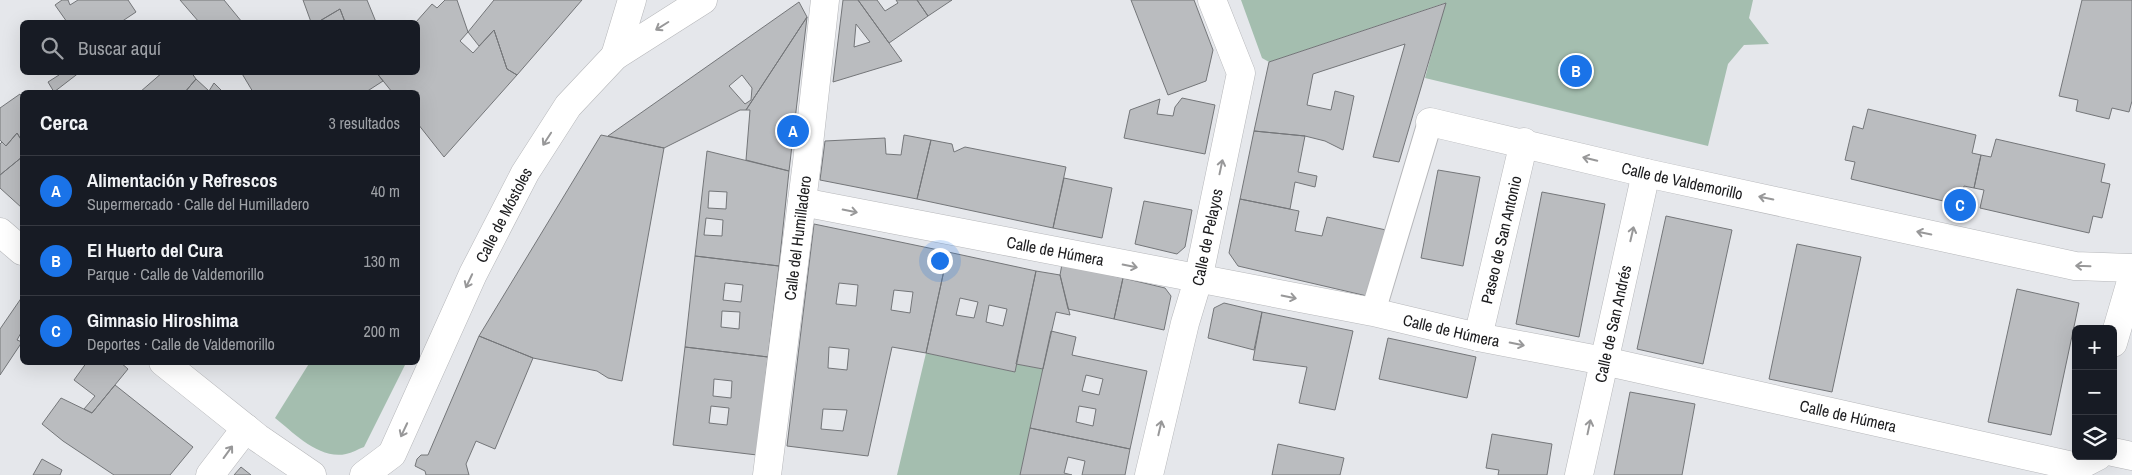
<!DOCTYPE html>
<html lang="es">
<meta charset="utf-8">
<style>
:root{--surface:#171b24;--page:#20242c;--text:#f1f3f6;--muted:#9ea1a6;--line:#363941;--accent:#1a73e8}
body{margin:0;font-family:"Archivo Narrow",sans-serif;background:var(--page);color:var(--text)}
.controls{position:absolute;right:15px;bottom:15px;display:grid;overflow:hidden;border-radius:8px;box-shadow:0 5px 20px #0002}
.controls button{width:45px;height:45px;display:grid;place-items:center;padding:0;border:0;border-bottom:1px solid var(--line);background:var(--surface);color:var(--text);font:25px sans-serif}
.you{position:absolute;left:939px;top:260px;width:18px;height:18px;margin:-12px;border:4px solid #fff;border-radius:50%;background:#1a73e8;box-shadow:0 0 0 8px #1a73e833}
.badge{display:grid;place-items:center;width:32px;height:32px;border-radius:50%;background:var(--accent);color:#fff;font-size:16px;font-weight:700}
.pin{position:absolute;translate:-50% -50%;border:2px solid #fff;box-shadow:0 1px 5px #0006}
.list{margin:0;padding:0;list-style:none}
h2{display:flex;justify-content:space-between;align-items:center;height:65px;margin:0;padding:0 20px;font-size:21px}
h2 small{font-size:16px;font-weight:400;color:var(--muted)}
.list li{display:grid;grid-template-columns:32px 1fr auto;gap:15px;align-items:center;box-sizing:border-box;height:70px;padding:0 20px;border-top:1px solid var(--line)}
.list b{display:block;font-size:19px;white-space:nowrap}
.list p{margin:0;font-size:16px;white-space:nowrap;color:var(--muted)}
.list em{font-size:16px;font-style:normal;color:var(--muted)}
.icon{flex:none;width:28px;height:28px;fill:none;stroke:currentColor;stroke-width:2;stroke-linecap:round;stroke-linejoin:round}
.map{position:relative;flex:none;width:2132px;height:475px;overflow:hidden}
.search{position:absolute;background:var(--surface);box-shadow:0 5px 20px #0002;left:20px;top:20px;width:400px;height:55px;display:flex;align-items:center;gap:12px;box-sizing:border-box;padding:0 18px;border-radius:8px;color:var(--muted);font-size:19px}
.panel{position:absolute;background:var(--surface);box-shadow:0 5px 20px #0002;left:20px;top:90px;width:400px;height:275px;border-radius:8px}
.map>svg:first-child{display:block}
.green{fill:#a4beaf}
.building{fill:#babcbf;stroke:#747679;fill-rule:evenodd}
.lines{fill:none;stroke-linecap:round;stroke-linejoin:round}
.pedestrian-casing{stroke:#b6b7ba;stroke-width:26}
.minor-casing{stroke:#b6b7ba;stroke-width:29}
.primary-casing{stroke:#b6b7ba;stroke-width:29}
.pedestrian{stroke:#fff;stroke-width:24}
.minor{stroke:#fff;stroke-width:28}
.primary{stroke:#fff;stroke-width:28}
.oneway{stroke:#989899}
.labels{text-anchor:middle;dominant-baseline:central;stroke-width:4;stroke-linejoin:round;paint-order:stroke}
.street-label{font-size:16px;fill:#1b1b1d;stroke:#e5e7eb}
</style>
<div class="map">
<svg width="2132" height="475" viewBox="0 0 2132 475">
<rect width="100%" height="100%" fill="#e5e7eb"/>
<!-- green -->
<path class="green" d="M1241 0H1753L1749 18 1769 44 1744 45 1728 64 1708 146 1425 78 1445 3 1269 62 1262 58Z
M926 353 1015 372 1016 364 1043 369 1020 475H897Z
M310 362 406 363 364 447C358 449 352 453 346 454 319 460 293 432 275 418Z"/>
<!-- building -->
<path class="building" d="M62 0H68L70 5 78 0H128L136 12 121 22H67L55 5Z
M180 0H224L242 22H199Z
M303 0H367L376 22H345L340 9 318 22H311Z
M445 0H457L468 32 460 41 473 53 494 30 507 69 517 75 444 157 418 124V92H392L376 72H418L416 22 432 4 437 8Z
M494 0H582L517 75 507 69 494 30 479 46 468 32Z
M843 0H858L902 61 833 82ZM856 24 870 42 854 47Z
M858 0H877L885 11 898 3 896 0H917L928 16 889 43Z
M917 0H952L928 16Z
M1131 0H1194L1213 50 1206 81 1168 95Z
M2082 0H2132V101L2129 112 2112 108 2109 119 2076 111 2078 100 2059 96Z
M799 2 807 17 746 110H740L664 148 608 136ZM742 75 752 88 751 100 745 104 729 86Z
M1446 3 1399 162 1373 157 1405 44 1313 74 1307 105 1331 110 1335 91 1354 96 1343 150 1325 141 1305 136 1254 131 1269 62Z
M340 9 345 22H318Z
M807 17 789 171 746 160 750 110H746Z
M57 72H80L54 92 48 82 59 75Z
M163 72H191L196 79 185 92H140Z
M241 72H376L383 81 366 92H253Z
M196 79 209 91 214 83 223 92H185Z
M20 94 22 97V141L17 133 6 146 0 140V108Z
M1182 98 1215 105 1205 154 1124 138 1130 110 1160 99 1157 114 1173 116 1175 107Z
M1868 109 1976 135 1972 153 1981 155 1974 188 1964 186 1960 205 1851 179 1855 162 1845 160 1853 126 1863 129Z
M1254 131 1305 136 1298 172 1317 176 1315 187 1295 182 1290 209 1240 199Z
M17 133 22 141V157L0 175V144L2 142 6 146Z
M601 135 664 148 622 381 608 378 597 371 533 358 479 336Z
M904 135 931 140 917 199 820 180 825 141 885 138 886 154 901 155Z
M1996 139 2105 164 2101 182 2110 184 2102 218 2093 216 2089 233 1980 208 1984 190 1974 188 1981 155 1991 157Z
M931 140 952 144 954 152 965 147 1066 167 1053 228 917 199Z
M707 151 789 171 779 266 695 256ZM709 191 727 192 726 209 708 208ZM706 218 723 220 722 236 704 235Z
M22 157V208L0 188V175Z
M1438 170 1480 177 1463 266 1421 258Z
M1064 178 1112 188 1102 238 1053 228Z
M1542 192 1605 204 1579 337 1516 324Z
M1240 199 1299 211 1295 231 1322 236 1327 217 1386 230 1367 296 1238 266 1229 253Z
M1144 201 1192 210 1185 247 1177 254 1135 244Z
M1666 216 1732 230 1703 364 1637 349Z
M814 224 948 252 926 353 892 347 868 456 787 446ZM839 283 858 285 856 306 836 304ZM894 290 913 292 910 313 891 310ZM829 347 849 349 847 370 828 368ZM823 409 847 410 843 431 821 429Z
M1797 244 1861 257 1832 392 1769 379Z
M948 252 1036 271 1015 372 926 353ZM960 298 978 302 974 318 956 315ZM989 305 1007 309 1003 326 986 322Z
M695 256 779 266 768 357 685 347ZM725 283 743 285 741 302 723 300ZM722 311 740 312 739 329 721 327Z
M1062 264 1123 278 1114 319 1068 309 1060 275Z
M1036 271 1060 275 1070 315 1056 312 1043 369 1016 364Z
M1123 278 1165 288 1171 296 1164 330 1114 319Z
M2017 289 2079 303 2051 435 1988 422Z
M22 297V331L17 340 22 342 0 375V329Z
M1224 303 1262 312 1254 350 1208 338 1214 308Z
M1262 312 1353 331 1335 410 1299 403 1307 367 1253 360Z
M1051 331 1076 337 1072 355 1147 371 1130 449 1030 428ZM1086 375 1103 379 1099 395 1082 391ZM1079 406 1096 409 1093 426 1076 422Z
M479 336 533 358 495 449 476 441 466 464 469 475H426L425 471 415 466 417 459 421 455H428Z
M1388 338 1476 357 1467 398 1379 379Z
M685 347 768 357 757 455 673 445ZM714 379 732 381 731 398 713 396ZM711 406 729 408 727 425 709 423Z
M87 362H120L128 369 92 413 84 409 95 396 74 380Z
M115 385 193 447 170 475H114L63 441 42 424 61 398 92 413Z
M1630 392 1695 404 1682 475H1614Z
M1030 428 1130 449 1125 475H1082L1085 461 1068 457 1064 473 1072 475H1020Z
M1492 434 1552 444 1547 475H1498L1499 470 1486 468Z
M1278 444 1344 458 1340 475H1272Z
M42 459 62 470 60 475H33Z
M241 467 251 475H234Z"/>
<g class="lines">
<defs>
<path id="pedestrian" d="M1373 312 1430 122"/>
<g id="minor">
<path d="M615 56 632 0"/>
<path id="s1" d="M1430 122 1646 173 2075 266 2132 268"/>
<path id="s2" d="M802 202 1373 312 1478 337 1604 361 2077 467 2098 456"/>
<path id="s3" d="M1478 337 1524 142"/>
<path d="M2113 343 2132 278"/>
<path d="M2113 452 2132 456"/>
<path d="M210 475 246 428"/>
<path id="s4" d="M767 475 807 162 825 0"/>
<path id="s5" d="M1149 475 1185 323 1198 280 1241 73 1212 0"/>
<path id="s6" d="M1579 475 1646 173"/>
</g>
<g id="primary">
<path d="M0 232 22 251"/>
<path d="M163 362 258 438 312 475"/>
<path id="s7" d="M364 475 392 454 473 274 525 173 568 106 615 56 703 0"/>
</g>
</defs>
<!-- pedestrian casing -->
<use href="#pedestrian" class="pedestrian-casing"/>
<!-- minor casing -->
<use href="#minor" class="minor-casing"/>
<!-- primary casing -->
<use href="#primary" class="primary-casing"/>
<!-- pedestrian -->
<use href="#pedestrian" class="pedestrian"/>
<!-- minor -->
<use href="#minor" class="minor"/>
<!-- primary -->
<use href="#primary" class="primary"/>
</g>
<!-- one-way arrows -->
<defs><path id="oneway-shaft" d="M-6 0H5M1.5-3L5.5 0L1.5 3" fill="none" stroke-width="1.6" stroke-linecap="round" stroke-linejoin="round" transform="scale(1.25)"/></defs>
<g class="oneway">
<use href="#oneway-shaft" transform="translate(662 26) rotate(148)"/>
<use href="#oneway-shaft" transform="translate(547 139) rotate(123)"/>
<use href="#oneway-shaft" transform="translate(1590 159) rotate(-166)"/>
<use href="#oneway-shaft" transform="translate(1221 167) rotate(-78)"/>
<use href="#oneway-shaft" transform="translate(1766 198) rotate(-168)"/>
<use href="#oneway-shaft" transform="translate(850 211) rotate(11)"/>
<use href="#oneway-shaft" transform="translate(1924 233) rotate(-168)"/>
<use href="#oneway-shaft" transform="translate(1632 234) rotate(-77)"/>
<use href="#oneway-shaft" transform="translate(1130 266) rotate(11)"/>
<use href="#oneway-shaft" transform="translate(2083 266) rotate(-178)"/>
<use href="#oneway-shaft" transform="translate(469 281) rotate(115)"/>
<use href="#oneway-shaft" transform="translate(1289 297) rotate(11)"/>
<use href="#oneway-shaft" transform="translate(1517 344) rotate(11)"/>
<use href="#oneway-shaft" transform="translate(1589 427) rotate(-78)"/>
<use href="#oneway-shaft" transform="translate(1160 428) rotate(-77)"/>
<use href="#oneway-shaft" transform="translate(404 430) rotate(115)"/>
<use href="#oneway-shaft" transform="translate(228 452) rotate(-54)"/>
</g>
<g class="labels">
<!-- street labels -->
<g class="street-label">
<text stroke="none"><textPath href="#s1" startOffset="259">Calle de Valdemorillo</textPath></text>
<text stroke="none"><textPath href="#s7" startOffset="299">Calle de Móstoles</textPath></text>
<text stroke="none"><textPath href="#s5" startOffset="245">Calle de Pelayos</textPath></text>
<text stroke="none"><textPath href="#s4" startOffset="239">Calle del Humilladero</textPath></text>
<text stroke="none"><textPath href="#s3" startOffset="100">Paseo de San Antonio</textPath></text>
<text stroke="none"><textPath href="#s2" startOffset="258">Calle de Húmera</textPath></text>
<text stroke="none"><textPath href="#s6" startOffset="155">Calle de San Andrés</textPath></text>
<text stroke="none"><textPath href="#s2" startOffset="662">Calle de Húmera</textPath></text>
<text stroke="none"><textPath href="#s2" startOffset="1068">Calle de Húmera</textPath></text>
</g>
</g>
</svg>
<div class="controls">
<button>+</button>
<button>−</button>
<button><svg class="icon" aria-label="layers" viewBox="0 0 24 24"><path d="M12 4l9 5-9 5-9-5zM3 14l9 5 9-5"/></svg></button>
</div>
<div class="you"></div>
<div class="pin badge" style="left:793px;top:131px">A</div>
<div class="pin badge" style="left:1576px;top:71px">B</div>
<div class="pin badge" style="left:1960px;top:205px">C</div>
<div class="search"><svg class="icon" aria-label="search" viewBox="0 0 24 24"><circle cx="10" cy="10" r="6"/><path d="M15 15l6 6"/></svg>Buscar aquí</div>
<section class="panel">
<h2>Cerca<small>3 resultados</small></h2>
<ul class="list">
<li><span class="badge">A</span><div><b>Alimentación y Refrescos</b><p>Supermercado · Calle del Humilladero</p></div><em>40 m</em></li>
<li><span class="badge">B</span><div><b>El Huerto del Cura</b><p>Parque · Calle de Valdemorillo</p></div><em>130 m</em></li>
<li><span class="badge">C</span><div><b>Gimnasio Hiroshima</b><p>Deportes · Calle de Valdemorillo</p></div><em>200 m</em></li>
</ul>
</section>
</div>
